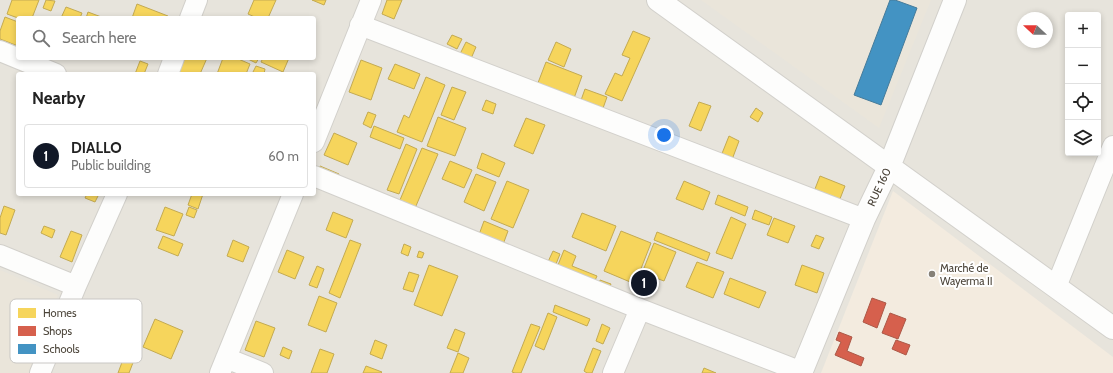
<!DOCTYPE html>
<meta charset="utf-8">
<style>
:root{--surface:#fff;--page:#f6f6f6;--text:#222;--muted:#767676;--line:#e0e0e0;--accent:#111827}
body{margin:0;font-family:Cabin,sans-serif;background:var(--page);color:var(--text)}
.controls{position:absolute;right:12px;top:12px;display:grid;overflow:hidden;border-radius:4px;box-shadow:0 2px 6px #0003}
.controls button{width:36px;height:36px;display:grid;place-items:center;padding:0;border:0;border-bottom:1px solid var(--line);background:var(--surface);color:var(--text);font:20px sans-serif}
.compass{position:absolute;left:1017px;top:12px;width:36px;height:36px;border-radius:50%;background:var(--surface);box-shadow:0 2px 6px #0003;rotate:292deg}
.you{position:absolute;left:664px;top:135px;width:14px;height:14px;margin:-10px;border:3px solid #fff;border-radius:50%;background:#1a73e8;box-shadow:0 0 0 6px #1a73e833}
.badge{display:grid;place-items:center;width:26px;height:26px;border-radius:50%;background:var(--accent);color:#fff;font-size:13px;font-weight:700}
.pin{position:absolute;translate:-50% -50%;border:2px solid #fff;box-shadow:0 1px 4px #0006}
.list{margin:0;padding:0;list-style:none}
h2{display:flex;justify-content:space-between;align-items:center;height:52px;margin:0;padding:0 16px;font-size:17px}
h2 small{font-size:13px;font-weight:400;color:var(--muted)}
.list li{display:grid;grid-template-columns:26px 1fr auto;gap:12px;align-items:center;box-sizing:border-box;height:64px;margin:0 8px 8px;padding:0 8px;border:1px solid var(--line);border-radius:4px}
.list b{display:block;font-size:15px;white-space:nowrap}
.list p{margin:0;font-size:13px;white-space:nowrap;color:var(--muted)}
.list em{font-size:13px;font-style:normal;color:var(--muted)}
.icon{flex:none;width:22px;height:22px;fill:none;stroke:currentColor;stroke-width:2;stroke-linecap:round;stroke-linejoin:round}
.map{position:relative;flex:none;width:1113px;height:373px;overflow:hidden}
.search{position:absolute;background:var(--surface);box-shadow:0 2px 6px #0003;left:16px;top:16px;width:300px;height:44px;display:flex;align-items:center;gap:10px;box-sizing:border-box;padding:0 14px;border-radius:4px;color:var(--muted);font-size:15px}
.panel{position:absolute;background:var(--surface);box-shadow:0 2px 6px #0003;left:16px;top:72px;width:300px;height:124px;border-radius:4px}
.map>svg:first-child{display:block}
.residential{fill:#e7e4dc;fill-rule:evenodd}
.commercial{fill:#f3ebdf}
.education{fill:#eae5da}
.homes{fill:#f6d55c;stroke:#c3aa52}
.shops{fill:#d6604d;stroke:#ac5847}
.schools{fill:#4393c3;stroke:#457b9a}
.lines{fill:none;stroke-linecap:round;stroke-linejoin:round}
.minor-casing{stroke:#d2d0cb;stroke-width:22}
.tertiary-casing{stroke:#d2d0cb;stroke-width:24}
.minor{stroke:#fdfdfc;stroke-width:20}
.tertiary{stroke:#fdfdfc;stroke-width:22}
.poi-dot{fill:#868178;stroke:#fff;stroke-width:1.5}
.labels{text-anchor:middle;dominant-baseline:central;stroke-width:4;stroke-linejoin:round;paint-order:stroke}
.street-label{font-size:11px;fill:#4b4439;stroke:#fff}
.poi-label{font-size:11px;fill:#4b4439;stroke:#fff;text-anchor:start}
.key{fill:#fff;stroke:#c9c7c4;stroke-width:1}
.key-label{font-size:11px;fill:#4b4439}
</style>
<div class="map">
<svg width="1113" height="373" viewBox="0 0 1113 373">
<rect width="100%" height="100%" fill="#f4f2ee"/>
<!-- residential -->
<path class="residential" d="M0 0H1113V373H0ZM1068 15H1098V153H1068ZM18 18H314V58H18ZM1023 18H1047V42H1023ZM18 74H314V194H18Z"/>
<!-- commercial -->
<path class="commercial" d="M893 191 1113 357V373H821Z"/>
<!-- education -->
<path class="education" d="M701 0H931L879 128Z
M0 270 58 295 30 373H0Z"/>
<!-- homes -->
<path class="homes" d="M12 0H39L32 18H18L7 14Z
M46 0 55 1 51 11 43 8Z
M254 0H276L268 18H257L248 14Z
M312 0H326L324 5Z
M387 0H402L394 19 382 14Z
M137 4 168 16 167 18H132Z
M66 7 82 13 80 18H61Z
M88 12 104 18H86Z
M5 17 18 22V46L0 39V31Z
M633 31 650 38 622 101 605 94 615 73 622 76 630 58 622 55Z
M452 35 462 39 457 49 447 44Z
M466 42 476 47 470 61 459 56Z
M556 42 571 49 564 67 548 60Z
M185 58H207L200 74H178Z
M223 58H236L250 64 246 74H217Z
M248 58H259L256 63 248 59Z
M263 58H289L283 72 261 62Z
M361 60 382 68 371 100 349 92Z
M140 61 148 64 144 74H135Z
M546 62 582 76 573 101 536 88Z
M395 64 420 74 414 89 388 79Z
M256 66 265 69 264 74H252Z
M426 77 445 85 422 142 397 132 404 115 409 118Z
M452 87 466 92 454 120 441 115Z
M585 89 607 97 602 111 580 103Z
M486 100 496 104 493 114 482 110Z
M699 102 711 106 701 131 689 126Z
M756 108 763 113 758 122 750 117Z
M368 112 376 115 371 128 363 124Z
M438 117 466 128 455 156 427 146Z
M526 118 545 125 533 154 514 146Z
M374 126 404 138 400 149 370 137Z
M334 133 357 143 348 165 324 155Z
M729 136 739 141 730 165 719 161Z
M406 144 417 149 399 194 387 190Z
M422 148 438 154 413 213 397 207Z
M482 153 505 163 499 177 477 168Z
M450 161 472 170 464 188 442 179Z
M320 166 339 174 337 179 318 171Z
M476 174 496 182 484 211 464 202Z
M820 176 845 186 838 204 813 194Z
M507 181 529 190 513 228 491 219Z
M684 181 710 192 703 210 676 199Z
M87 194H99L95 202 85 198Z
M192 194H203L198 209 188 205Z
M718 195 748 207 745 216 715 204Z
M4 206 15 210 6 235 0 233V218Z
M165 207 183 214 174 236 156 230Z
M189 207 197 210 194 218 186 215Z
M755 210 772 217 769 225 752 219Z
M333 212 353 220 346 238 326 230Z
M582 213 616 226 606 251 572 237Z
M731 217 746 224 732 259 716 253Z
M774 218 795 226 788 243 767 235Z
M484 221 508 231 501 250 477 240Z
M44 226 55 230 52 238 41 233Z
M71 231 82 235 72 262 60 257Z
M621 231 651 243 635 284 604 271Z
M657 232 710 253 707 261 654 240Z
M816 235 824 238 819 249 811 246Z
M163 236 183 244 178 256 158 248Z
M233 240 249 247 243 262 227 256Z
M350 240 361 244 340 298 329 293Z
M654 243 676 252 664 281 642 273Z
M404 244 411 247 408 256 401 253Z
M287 250 304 257 295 279 278 272Z
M564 250 576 256 572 266 597 276 593 285 556 270Z
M419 251 424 253 422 258 417 257Z
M553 251 560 254 554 269 546 266Z
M697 262 724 272 713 298 686 287Z
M429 265 458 276 442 316 414 305Z
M802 265 824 273 817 293 795 285Z
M317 266 324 269 317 288 309 285Z
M409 272 419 275 413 292 403 289Z
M730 278 766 292 759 308 724 294Z
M600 280 611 284 607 293 597 289Z
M319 296 337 303 326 332 308 325Z
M555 305 590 319 587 326 553 312Z
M548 313 557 317 544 350 535 346Z
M155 319 183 331 171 359 143 347Z
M256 321 275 328 264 357 245 350Z
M531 324 540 327 521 373H515L512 372Z
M602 324 610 328 603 344 596 341Z
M455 329 465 333 458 352 447 348Z
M131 338 141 342 129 373H118Z
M375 340 387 345 382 359 370 354Z
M283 347 292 351 289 359 280 355Z
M593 348 601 351 592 373H587L584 371Z
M320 349 334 354 327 373H311Z
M458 353 469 358 463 373H450Z
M366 366 382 372 381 373H363Z
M704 368 716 373H702Z"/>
<!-- shops -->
<path class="shops" d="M872 298 886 303 877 328 863 322Z
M890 313 906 319 898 339 882 333Z
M839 332 852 337 847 351 864 358 861 366 835 355 841 342 836 340Z
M896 340 910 345 906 355 892 349Z"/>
<!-- schools -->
<path class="schools" d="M890 0H895L917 8 881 105 854 95Z"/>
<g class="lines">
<defs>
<path id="minor" d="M190 18 197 0
M360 25 864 219
M0 51 56 74
M168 74 174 58
M314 142 371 0
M314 176 640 309 802 372
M0 255 76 286
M1056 287 1113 146
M226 358 263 373
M40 373 76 286 117 194
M220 373 293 194
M613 373 640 309"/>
<path id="tertiary" d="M658 0 1113 328
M801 373 864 219 889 167 955 0"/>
</defs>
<!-- minor casing -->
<use href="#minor" class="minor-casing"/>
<!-- tertiary casing -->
<use href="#tertiary" class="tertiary-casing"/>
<!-- minor -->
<use href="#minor" class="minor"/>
<!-- tertiary -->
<use href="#tertiary" class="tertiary"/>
</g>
<!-- markers -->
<circle class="poi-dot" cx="932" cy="274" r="4"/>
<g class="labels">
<!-- street labels -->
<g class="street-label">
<text transform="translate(879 187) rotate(-65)">RUE 160</text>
</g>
<!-- poi labels -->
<g class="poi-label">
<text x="940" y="268">Marché de<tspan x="940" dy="13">Wayerma II</tspan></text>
</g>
</g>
<!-- legend -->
<rect x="10" y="299" width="132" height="64" rx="6" class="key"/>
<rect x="18" y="308" width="18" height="10" fill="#f6d55c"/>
<rect x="18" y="326" width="18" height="10" fill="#d6604d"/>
<rect x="18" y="344" width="18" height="10" fill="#4393c3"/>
<g class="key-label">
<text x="43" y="317">Homes</text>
<text x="43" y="335">Shops</text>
<text x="43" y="353">Schools</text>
</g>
</svg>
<div class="controls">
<button>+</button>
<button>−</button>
<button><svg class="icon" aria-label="locate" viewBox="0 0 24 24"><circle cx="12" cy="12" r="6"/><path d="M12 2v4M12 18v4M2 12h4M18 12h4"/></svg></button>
<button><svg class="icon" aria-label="layers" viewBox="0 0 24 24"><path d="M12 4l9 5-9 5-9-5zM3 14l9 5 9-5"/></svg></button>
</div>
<svg class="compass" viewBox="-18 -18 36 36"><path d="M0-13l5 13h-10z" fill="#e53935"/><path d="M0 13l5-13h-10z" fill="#767676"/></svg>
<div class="you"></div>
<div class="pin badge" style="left:644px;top:283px">1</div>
<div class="search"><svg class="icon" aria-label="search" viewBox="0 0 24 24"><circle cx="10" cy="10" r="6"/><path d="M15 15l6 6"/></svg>Search here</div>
<section class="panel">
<h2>Nearby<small></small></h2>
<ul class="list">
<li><span class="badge">1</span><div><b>DIALLO</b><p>Public building</p></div><em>60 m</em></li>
</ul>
</section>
</div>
